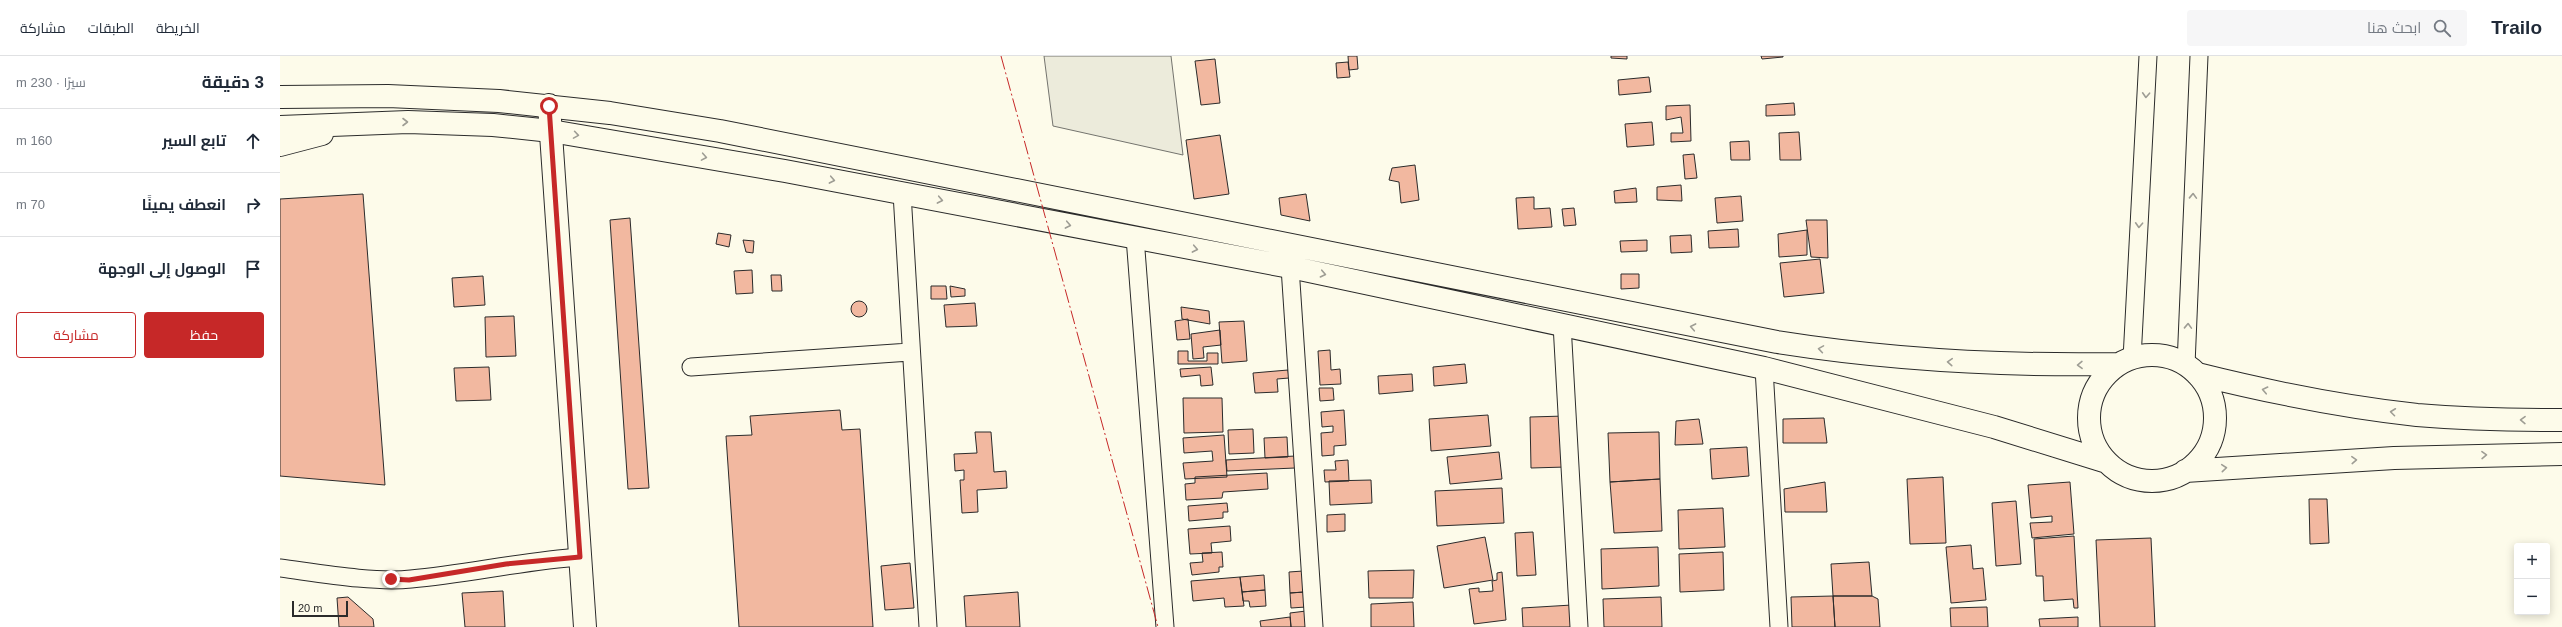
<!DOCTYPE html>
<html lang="ar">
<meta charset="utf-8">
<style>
:root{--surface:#fff;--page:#f6f6f7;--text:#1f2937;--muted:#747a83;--line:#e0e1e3;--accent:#c62828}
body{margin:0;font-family:Arial,Cairo,sans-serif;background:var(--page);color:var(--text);direction:rtl}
.controls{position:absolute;right:12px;bottom:12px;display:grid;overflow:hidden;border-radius:4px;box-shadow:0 2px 10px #0003}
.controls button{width:36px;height:36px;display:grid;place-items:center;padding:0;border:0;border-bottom:1px solid var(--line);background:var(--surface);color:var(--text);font:20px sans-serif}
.scale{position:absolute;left:12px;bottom:10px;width:56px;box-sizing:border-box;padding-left:4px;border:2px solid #2b2b2b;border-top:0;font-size:11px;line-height:14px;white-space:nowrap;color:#2b2b2b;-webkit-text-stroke:3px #fdfbea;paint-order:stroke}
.stop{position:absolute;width:12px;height:12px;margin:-9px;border:3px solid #c62828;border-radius:50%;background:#fff}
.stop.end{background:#c62828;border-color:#fff;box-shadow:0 1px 4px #0008}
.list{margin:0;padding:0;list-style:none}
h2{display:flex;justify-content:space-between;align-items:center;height:52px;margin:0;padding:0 16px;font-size:17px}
h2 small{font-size:13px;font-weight:400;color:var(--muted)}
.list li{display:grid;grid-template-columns:26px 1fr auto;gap:12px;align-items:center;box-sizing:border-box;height:64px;padding:0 16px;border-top:1px solid var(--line)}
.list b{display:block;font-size:15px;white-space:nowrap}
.list em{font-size:13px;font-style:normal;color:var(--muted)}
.actions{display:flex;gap:8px;padding:12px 16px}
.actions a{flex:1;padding:9px 0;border:1px solid var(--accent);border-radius:4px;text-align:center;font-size:14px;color:var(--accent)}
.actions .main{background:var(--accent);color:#fff}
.icon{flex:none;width:22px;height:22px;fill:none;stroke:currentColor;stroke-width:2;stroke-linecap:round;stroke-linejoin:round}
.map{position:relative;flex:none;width:2282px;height:571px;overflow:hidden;direction:ltr}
header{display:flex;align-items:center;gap:24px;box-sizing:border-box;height:56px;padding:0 20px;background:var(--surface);border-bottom:1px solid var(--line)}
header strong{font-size:19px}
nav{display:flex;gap:22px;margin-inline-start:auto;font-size:14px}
.search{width:280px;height:36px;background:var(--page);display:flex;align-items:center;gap:10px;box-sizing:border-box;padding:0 14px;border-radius:4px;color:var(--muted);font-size:15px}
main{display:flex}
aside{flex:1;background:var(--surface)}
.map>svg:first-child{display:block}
.green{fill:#ecebdb;stroke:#74746e}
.building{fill:#f2b8a0;stroke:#2b2b2b}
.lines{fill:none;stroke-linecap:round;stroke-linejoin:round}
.street-casing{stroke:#2b2b2b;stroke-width:19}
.secondary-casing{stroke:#2b2b2b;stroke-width:24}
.highway-casing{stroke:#2b2b2b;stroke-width:24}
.street{stroke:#fdfbea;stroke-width:17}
.secondary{stroke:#fdfbea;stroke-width:22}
.highway{stroke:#fdfbea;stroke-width:22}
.power{stroke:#c62828;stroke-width:1;stroke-dasharray:14 3 2 3;stroke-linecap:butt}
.oneway{stroke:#9e9d94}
.route{stroke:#c62828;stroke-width:5}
</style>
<header>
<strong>Trailo</strong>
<div class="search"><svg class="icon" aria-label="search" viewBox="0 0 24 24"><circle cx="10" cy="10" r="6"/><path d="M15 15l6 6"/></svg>ابحث هنا</div>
<nav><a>الخريطة</a><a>الطبقات</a><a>مشاركة</a></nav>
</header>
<main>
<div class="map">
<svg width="2282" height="571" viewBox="0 0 2282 571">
<rect width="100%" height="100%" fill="#fdfbea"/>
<!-- green -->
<path class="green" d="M764 0H891L903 99 773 70Z"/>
<!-- building -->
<path class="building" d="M1068 0H1077L1078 13 1069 14Z
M1331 0H1347V3L1331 2Z
M1481 0H1503V1L1482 3Z
M935 3 940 47 921 49 915 5Z
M1068 6 1070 21 1057 22 1056 7Z
M1369 21 1371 36 1339 39 1338 24Z
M1514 47 1515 59 1486 60V49Z
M1410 49 1411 85 1391 86V77H1403L1401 61 1386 64V50Z
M1372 66 1374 89 1347 91 1345 68Z
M1519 76 1521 104H1500L1499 77Z
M940 79 949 138 914 143 906 84Z
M1469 85 1470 104H1451L1450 86Z
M1414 98 1417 122 1405 123 1403 99Z
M1135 109 1139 144 1121 147 1119 126 1109 124 1112 112Z
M1401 129 1402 145 1377 144V131Z
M1356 132 1357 146 1335 147 1334 135Z
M83 138 105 429 0 420V143Z
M1026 138 1030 165 1001 159 999 142Z
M1461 140 1463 165 1437 167 1435 142Z
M1254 141V153L1270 152 1272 171 1238 173 1236 142Z
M1294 152 1296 169 1284 170 1282 153Z
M350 162 369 432 348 433 330 164Z
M1526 164H1547L1548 202 1531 201Z
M1458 173 1459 191 1429 192 1428 175Z
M1527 174V199L1499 201 1498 178Z
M438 177 451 179 449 191 436 188Z
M1411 179 1412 196 1391 197 1390 180Z
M463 184 474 185 473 197 466 196Z
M1367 184V195L1341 196 1340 185Z
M1540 203 1544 237 1504 241 1500 207Z
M472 214 473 237 456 238 454 215Z
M1341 218H1359V232L1341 233Z
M491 219H501L502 235H492Z
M203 220 205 249 174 251 172 222Z
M651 230H666L667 243H651Z
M670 230 685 233V240L671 241Z
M571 253a8 8 0 1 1 16 0a8 8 0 1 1-16 0Z
M695 247 697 270 666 271 664 249Z
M901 251 929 255 930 268 902 263Z
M234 260 236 300 206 301 205 261Z
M908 263 910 283 897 284 895 265Z
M964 265 967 305 942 307 939 266Z
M940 274 941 289 923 291 924 302 913 303 911 278Z
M1050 294 1051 314 1060 313 1061 328 1040 329 1038 295Z
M898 295H908V305H927V297H938V308H898Z
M1185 308 1187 327 1154 330 1153 311Z
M209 311 211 344 176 345 174 312Z
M931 311 933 329 921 330 920 319 901 321 900 313Z
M1008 314 1009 322 997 323 998 336 975 337 973 317Z
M1132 318 1133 335 1099 338 1098 320Z
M1039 332H1053L1054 344 1040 345Z
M903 342H942L943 376 904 377Z
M560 354 562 374 580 373 593 571H459L446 380 472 379 470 360Z
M1064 354 1066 389 1054 390V399L1042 400 1041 377 1053 376V370L1042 371 1041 356Z
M1208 359 1211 390 1151 395 1149 363Z
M1285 360 1286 411 1251 412 1250 361Z
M1544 362 1547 387H1503V363Z
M1419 363 1423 388 1395 389 1396 365Z
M973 373 974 397 949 398 948 374Z
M695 376H711L714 416 726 415 727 432 697 434 698 456 682 457 680 424H684V414L675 415 674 398 697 397Z
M1379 376 1380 423 1330 426 1328 377Z
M944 379 947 421 905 423 903 407 933 405 932 395 904 397 903 382Z
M1007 381 1008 401 985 402 984 382Z
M1467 391 1469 420 1432 423 1430 393Z
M1219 396 1222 423 1170 428 1167 401Z
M1015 400V412L947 415 946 404Z
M1068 404 1069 425 1045 426 1044 414H1056L1055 405Z
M987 417 988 433 943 436 942 442 906 444 905 428 915 427V421Z
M1663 421 1666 487 1630 488 1627 423Z
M1380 423 1382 475 1334 477 1330 426Z
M1091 424 1092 447 1050 449 1049 425Z
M1545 426 1547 456H1505L1504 433Z
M1790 426 1794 478 1752 482 1750 467 1772 466V460L1751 462 1748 429Z
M1222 432 1224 467 1157 470 1155 435Z
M2029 443H2047L2049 487 2030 488Z
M1736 445 1741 508 1716 510 1712 447Z
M947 447 948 456H943V462L909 465 908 450Z
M1443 452 1445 491 1399 493 1398 454Z
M1065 458V475L1047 476V459Z
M950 470 951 485 931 487 932 497 910 498 908 473Z
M1253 476 1256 519 1237 520 1235 477Z
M1794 480 1798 552H1794L1793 543 1764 545 1763 520H1756L1754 483Z
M1205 481 1213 524 1164 532 1157 490Z
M1871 482 1875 571H1820L1816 484Z
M1691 489 1693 513 1703 512 1706 544 1671 547 1666 491Z
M1378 491 1379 530 1322 533 1321 493Z
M942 496 943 511H939V516L912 519 910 507 923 506 922 497Z
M1443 496 1444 534 1400 536 1399 498Z
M1589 506 1592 540H1553L1551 508Z
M630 507 634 552 605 554 601 510Z
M1134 514 1133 542H1089L1088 515Z
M1023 515 1024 536 1010 537 1009 516Z
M1222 516 1226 564 1194 568 1189 533 1199 532V536L1213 535 1212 525 1217 524V517Z
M984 519 985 534 962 536 960 521Z
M960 521 964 550 945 551 944 542 913 545 911 525Z
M985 534 986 550 970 551 969 545H963L962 536Z
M223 535 225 571H185L182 537Z
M738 536 740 571H686L684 540Z
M1024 536 1026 551 1011 552 1010 537Z
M1553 540 1555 571H1512L1511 541Z
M1553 540H1592L1598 543 1600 571H1555Z
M68 541 93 563 94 571H59L57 542Z
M1381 541 1382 571H1324L1323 543Z
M1133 546 1134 571H1091V548Z
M1292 549 1294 571H1243L1242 552Z
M1707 551 1708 571H1671L1670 552Z
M1026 555 1027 571H1011L1010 557Z
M1010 561 1011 571H981L980 565Z
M1798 561V571H1760L1759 563Z"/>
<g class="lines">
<defs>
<path id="street" d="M622 137 648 571
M855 181 885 571
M1010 211 1034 571
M1282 268 1299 571
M1852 303 1868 0
M1906 309 1919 0
M411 311 630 296
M1484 312 1499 571
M0 512C38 517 94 527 131 523 187 518 243 505 300 501"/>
<path id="secondary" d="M269 49 305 571"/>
<path id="highway" d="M0 41 108 40 219 45 330 57 440 75 1497 286C1611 304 1724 310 1839 308
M0 71 128 66 213 69 271 75 505 115 1010 211 1484 312 1714 371 1827 406
M0 89 42 78
M1809 362a63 63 0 1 1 126 0a63 63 0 1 1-126 0Z
M1917 318C1989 336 2063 351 2137 359 2185 363 2234 364 2282 364
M1905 415 2114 402 2282 398"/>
</defs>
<!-- street casing -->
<use href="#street" class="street-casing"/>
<!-- secondary casing -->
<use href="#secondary" class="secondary-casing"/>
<!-- highway casing -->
<use href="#highway" class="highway-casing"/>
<!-- street -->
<use href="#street" class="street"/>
<!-- secondary -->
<use href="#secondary" class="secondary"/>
<!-- highway -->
<use href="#highway" class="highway"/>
<!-- power -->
<path class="power" d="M721 0 878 571"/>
</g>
<!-- one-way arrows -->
<defs><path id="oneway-chevron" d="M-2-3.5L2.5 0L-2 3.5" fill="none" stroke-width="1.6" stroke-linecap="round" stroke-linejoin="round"/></defs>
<g class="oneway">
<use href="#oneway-chevron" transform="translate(1866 39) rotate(93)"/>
<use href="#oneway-chevron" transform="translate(125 66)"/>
<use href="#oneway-chevron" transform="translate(296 79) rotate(9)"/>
<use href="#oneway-chevron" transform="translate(424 101) rotate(10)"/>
<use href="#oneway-chevron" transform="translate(552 124) rotate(11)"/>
<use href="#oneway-chevron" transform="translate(1913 140) rotate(-88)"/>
<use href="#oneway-chevron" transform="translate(660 144) rotate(11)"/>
<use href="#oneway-chevron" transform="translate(788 169) rotate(11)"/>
<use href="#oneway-chevron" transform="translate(1859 169) rotate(93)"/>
<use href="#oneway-chevron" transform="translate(915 193) rotate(11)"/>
<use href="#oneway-chevron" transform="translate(1043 218) rotate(12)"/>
<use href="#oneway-chevron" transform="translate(1908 270) rotate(-88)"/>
<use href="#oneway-chevron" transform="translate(1413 271) rotate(-169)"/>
<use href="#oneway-chevron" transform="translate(1541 293) rotate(-171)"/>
<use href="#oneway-chevron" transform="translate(1670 306) rotate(-176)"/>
<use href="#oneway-chevron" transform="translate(1800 309) rotate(179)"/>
<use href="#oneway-chevron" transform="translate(1985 334) rotate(-168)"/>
<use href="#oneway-chevron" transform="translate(2113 356) rotate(-173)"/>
<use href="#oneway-chevron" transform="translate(2243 364) rotate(-179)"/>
<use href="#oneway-chevron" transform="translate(2204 399) rotate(-1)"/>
<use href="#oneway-chevron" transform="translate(2074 404) rotate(-3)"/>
<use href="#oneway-chevron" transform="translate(1944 412) rotate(-5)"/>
</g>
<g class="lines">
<!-- route -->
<path class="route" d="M111 523 129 524 226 508 300 501 269 50"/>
</g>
</svg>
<div class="controls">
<button>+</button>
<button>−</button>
</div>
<div class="scale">20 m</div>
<div class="stop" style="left:269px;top:50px"></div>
<div class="stop end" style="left:111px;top:523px"></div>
</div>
<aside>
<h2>3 دقيقة<small>سيرًا · 230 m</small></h2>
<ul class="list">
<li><svg class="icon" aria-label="ahead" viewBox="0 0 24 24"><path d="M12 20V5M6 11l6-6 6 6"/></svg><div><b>تابع السير</b></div><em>160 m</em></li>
<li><svg class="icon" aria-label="right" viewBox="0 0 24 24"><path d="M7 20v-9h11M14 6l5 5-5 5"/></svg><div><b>انعطف يمينًا</b></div><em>70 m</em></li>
<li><svg class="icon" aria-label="arrive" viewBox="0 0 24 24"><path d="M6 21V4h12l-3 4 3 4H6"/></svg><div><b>الوصول إلى الوجهة</b></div></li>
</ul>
<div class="actions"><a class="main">حفظ</a><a>مشاركة</a></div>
</aside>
</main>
